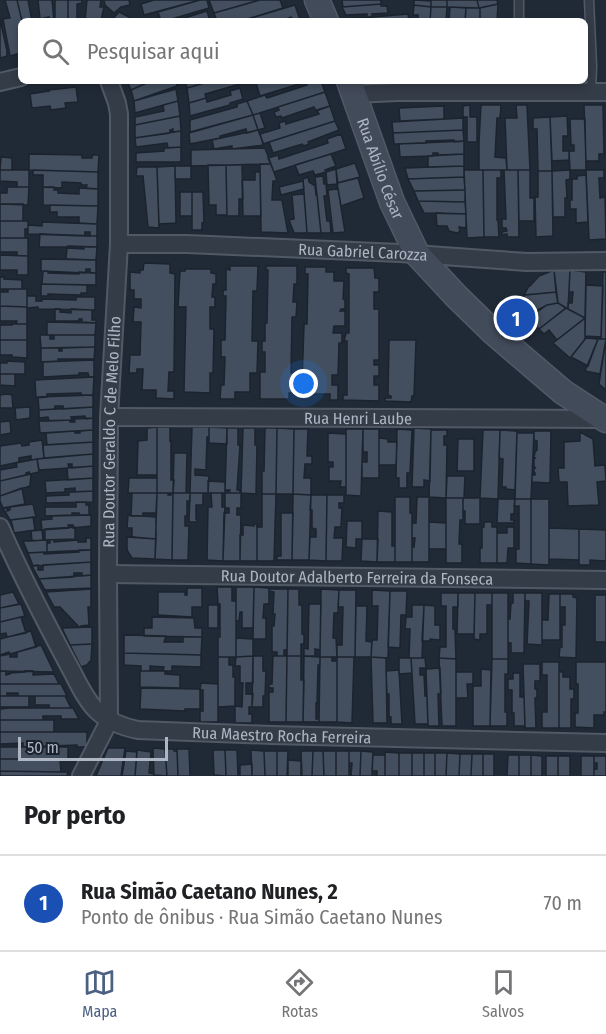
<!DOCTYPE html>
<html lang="pt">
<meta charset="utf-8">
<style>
:root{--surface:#fff;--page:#f6f6f6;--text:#202124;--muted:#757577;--line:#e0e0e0;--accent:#4c6082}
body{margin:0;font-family:"Fira Sans Condensed",sans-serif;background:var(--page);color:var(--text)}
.scale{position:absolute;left:18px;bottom:15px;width:150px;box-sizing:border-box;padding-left:6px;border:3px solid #aeb6c4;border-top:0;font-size:16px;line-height:21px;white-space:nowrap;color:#aeb6c4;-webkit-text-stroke:4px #19212c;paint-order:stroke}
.you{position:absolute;left:304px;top:384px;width:21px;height:21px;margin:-15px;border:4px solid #fff;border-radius:50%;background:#1a73e8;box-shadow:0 0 0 9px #1a73e833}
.badge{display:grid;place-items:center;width:39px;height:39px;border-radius:50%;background:var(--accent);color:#fff;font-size:20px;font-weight:700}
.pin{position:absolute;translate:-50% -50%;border:3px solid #fff;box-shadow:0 2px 6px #0006}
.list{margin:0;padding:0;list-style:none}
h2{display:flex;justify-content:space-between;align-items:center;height:78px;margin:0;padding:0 24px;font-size:26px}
h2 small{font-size:20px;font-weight:400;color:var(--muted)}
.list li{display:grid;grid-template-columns:39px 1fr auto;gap:18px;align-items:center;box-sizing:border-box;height:96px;padding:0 24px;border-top:2px solid var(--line)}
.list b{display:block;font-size:22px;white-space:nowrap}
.list p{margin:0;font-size:20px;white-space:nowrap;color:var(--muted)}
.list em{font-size:20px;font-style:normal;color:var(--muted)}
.icon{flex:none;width:33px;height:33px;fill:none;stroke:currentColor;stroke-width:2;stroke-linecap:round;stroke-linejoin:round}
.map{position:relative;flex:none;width:606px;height:776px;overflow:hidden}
.search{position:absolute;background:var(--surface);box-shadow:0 3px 9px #0003;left:18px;right:18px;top:18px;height:66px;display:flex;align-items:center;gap:15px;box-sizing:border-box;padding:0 21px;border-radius:9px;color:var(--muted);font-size:22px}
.sheet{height:174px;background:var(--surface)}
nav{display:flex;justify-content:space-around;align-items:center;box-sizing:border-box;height:84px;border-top:2px solid var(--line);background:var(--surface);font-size:16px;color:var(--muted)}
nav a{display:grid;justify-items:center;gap:3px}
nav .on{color:var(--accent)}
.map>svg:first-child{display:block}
.building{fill:#434f5f;stroke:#1b232e;stroke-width:1.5}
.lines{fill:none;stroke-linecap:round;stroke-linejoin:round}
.lane-casing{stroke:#515965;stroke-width:11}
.street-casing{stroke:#515965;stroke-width:20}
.secondary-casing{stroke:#515965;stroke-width:27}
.lane{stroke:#343c47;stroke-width:8}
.street{stroke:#343c47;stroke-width:16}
.secondary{stroke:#424b5a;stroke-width:24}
.labels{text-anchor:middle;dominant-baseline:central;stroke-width:6;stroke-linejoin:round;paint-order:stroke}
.street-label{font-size:16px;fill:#aeb6c4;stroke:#19212c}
</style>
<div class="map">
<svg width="606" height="776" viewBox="0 0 606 776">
<rect width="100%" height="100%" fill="#202a37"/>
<!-- building -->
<path class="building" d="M5 0H17L22 21 21 53 10 56 3 19 10 18Z
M17 0H30H28L32 21H22Z
M38 0H52L54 21H50L49 17 40 19Z
M55 0H68V21H55Z
M68 0H82V3L77 4V21H68Z
M87 0H101L100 7H104L101 21H85Z
M104 0H129L130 5 121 7 114 13 105 5Z
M154 0H200L144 15 141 4Z
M200 0H207L209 8 165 21H161L158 12Z
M209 0H260L214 13Z
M260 0H280L283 8 241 21H217L214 13Z
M342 0H381V4L343 7Z
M414 0 431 1V7L414 5Z
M431 0H447V7H431Z
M447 0H477L479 8 447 7Z
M477 0H497L498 4 479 8Z
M381 4V6H387L388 13 372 14V17H367V14L346 15 342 7Z
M498 4 497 21H489V19L480 20V8Z
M295 5 300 20 292 21 291 17 284 20V21H241Z
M414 5 431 7 430 21H418V15H413Z
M431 7H447L446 21H430Z
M450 7 466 8 465 21H449Z
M466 8H480V21H465Z
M207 11 210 21H175Z
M119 12 127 16 130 18 128 21H111Z
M408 14 409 21H351L350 19Z
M0 19 7 51V56L0 58Z
M127 81H151L131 90Z
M151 81H176L177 86 134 101 131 90Z
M185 81H211L187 88Z
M211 81H239L240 84 205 94 206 98 189 103 187 88Z
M262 81H309L260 96 256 83Z
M309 81H321L325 92 253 115 247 101 265 95 267 98 307 85 306 82Z
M76 87 78 102 65 103 66 108 51 110 50 106 32 108 30 94 49 91 48 90Z
M240 88 243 99 230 103V105L190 116 189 103 206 98 207 102 231 95 230 91Z
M176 89 178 101 135 113 134 101Z
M325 92 330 106 316 111 314 107 282 118 281 116 276 117 274 112 279 110 278 107Z
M178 101 180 116 135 125V117L164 111 163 105Z
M247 101 253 115 190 132V120L237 107V104Z
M470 105V117H477V142H467V117H463V106Z
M481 105H501L500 118H497L495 157 506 158 507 170H479V142Z
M516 105H527L530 170H507L505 118H517Z
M584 105H603L604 154H599V161H586Z
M330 106 335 121 263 144 260 134 280 128 279 123 285 121 286 124 319 114 317 110Z
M444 106V119L400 121 399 108Z
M260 113 265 128 258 130 253 115Z
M253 115 258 130 247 133 246 129 220 136V138L190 144 189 133Z
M180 116 181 131 173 132V129L170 130V133L135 138V125Z
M567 116 568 136H563V151H569V160L552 161 550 117Z
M550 117 552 171H538L537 129H533V118Z
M463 118V130L393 133 392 122Z
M570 119H585L586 170H570L569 151H574V145H571Z
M335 121 339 130 308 142 309 144 304 146 302 144 273 153 269 142Z
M258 130 264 145 232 149V146L214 149 212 140Z
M463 130 464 141 454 142V140L426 141V143L394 144 393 133Z
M181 131V147L168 148 167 143 136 147 135 138Z
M341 134 346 149 274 172 268 158 278 155 279 159 328 143 327 139Z
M464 141V154L438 155V153H433V156L400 157 399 144Z
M181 147V162H136V153L164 151V148Z
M265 148 271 164 191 166V150Z
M29 154 82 155V158H92V155H99L98 172 29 170Z
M331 154 336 166 325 170 326 172 315 175 313 171 299 175 295 165Z
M464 154V166L428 167V156Z
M1 157 12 158V170H0Z
M355 163 360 177 337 183 336 169Z
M260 164H271L277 181H273L272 200H282L288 233 261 232Z
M208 165H226L227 215H216V205H209Z
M226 165H242L243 199H239V216H227Z
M175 166H191V179H175Z
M175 166 176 223 159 224 157 167Z
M464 166V177L408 179 405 168Z
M137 167H157L159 228 148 227 143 176H136Z
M336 169 338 184 327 185 326 172Z
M0 170H29V187H17V182L0 181Z
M33 170 98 172V189L86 188 87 185H81V183L62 182V188L43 187V175H33Z
M464 170H483L484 237 467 238Z
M483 170H501V178H497V220H498L499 237H484Z
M504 170H518L519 237H507V234L502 235V232L507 231 506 228H502V219H506Z
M518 170H530V198H534V221H519Z
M570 170V179L566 180 567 198H565V217H553L552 171Z
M586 170H604V178H599L600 198 605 197 606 239 589 240Z
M538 171H552L553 236 536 237 535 197H538Z
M255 172H260L261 216H243L242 180H255Z
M586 175 588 222 576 223V209H570V200H572V179H577V176Z
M323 176 324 184H326L327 196H324L327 221H330L331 233H321L315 177Z
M308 177 309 182 315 186 316 195H317L321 233H307L303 179Z
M464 177 465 190 414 191 408 179Z
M358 178 364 198 341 206 337 183Z
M303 181 304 189 281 195 279 187Z
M7 187H29L28 205 0 204V193H7Z
M43 187H54V190H58V193L79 194V188L98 189V206L43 205Z
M338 189 345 232 333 233 328 190Z
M465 190V202L418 201 414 191Z
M180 192H192V216H180Z
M192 192H203L204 222 202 223V230H192Z
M304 194 307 233H294L289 220 294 219 292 195Z
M418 201 465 202 466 214 424 213Z
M0 204H23V221H0Z
M50 205 98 206 97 224 79 223V217H57V212H50Z
M436 213 466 214V228L459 227 460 231 457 233 449 231 447 226H437Z
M0 221H28V229H25V238H0Z
M42 222 97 224V236H90V232H85V236L28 234V225L42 226Z
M40 234 97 236V247L68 246V247H39Z
M0 238H28V256H17V252H0Z
M84 247H97L96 260 66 259 67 248 84 249Z
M0 255 28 256V275H17V270H0Z
M41 259 96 260V273H90V269H86V273L41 271Z
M144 263 170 264V273L175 274 174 372H169L168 391H174V399L156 398V390H142L143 369H137V373H129L130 355H140L141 322H133L134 307 141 308V299H134V290H130V272L140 273V270H143Z
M230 266H258L257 291H253L252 341H258L257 373H250V392H235V399H220L221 385H224L225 357H221V340H225L226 296H223V290H226V269L230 270Z
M266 266H297V284H294L293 302H297L296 317H292L291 373H295V383H292V393H289V399H260V372H265V352H262V341H265V323H267L268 270H266Z
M305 267H326V272H334V281H344L343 299H345V309H341L340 311H345V326H334L333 333H342V343H339L338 375H332V385H338V400H330V394H310V384H302L304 324H307L308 274H305Z
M346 268H374L375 278H379V292H374V309H379V360H374V365H379V376H374V385H379V401L343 400V395H347V341H344L346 333H349V274L346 273Z
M185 269H211V273L216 274V284H213L212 297H215V307H210V329H214L213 373H210V393L184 392 186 307H178L180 271H185Z
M554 270 556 292 524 295 529 286H530L539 276Z
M554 270H570L568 309 558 303Z
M570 270 586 272 585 318 568 309V303H572L573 292H569Z
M43 271H48V273L79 274V272L96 273V285L42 284Z
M603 272H606V339H601Z
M0 277H4V279L22 280V289H0Z
M41 284 87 285V293H81V295L48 294V296H41Z
M586 285 603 286 601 337 585 336Z
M8 289H27V307L0 306V292H8Z
M556 292 558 303 547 305 527 316 524 295Z
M27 296H36V301H42V299L76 300V297H95V310L38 309V307L27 308Z
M558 303 566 308 539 329 528 318 547 305Z
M0 306 27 307V324H16L17 321H0Z
M566 308 585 318 557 340 549 330 544 334 539 329Z
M55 309H60V312L71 313V309L92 310V320H96V323L82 322V319H79V321H55Z
M585 318V338H586L570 358 553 343Z
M47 322 96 323 95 335H47Z
M12 324H27V340H0V325H12Z
M40 335H50V339H54V335H95V347L41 348Z
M586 338 598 339 588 366 571 357Z
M598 339H606L600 374 585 371Z
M606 339V390L599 384Z
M0 340H27V358L12 357V355H0Z
M389 340H416L414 396H412L411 402 385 401V398H391V396L388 395Z
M95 347 94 359H58L59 361 41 362V348H59V351H62V348Z
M94 360V377H89L88 373H79V375L43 377V362Z
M7 361 25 362V374H0V363H7Z
M0 374H15V386L0 385Z
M94 377 93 395H81V393L47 394V397L36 398 35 380Z
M7 394 12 395 13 408H0V395Z
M93 395V407L63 409V406H55V409L39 410 38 397Z
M30 407V418L16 420 15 408Z
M93 407V418L86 419 85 416 71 417 72 419 70 420 49 421 48 417 39 418V410Z
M93 418V430L40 433 39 421 70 420V422H75L74 419Z
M10 421 11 433 0 435V422Z
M157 427H170V441H171V480H174L173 493H157Z
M157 427V475H137L138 441 147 440V428Z
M192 427H209V437H207L206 470 195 469V475L209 476 208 493H190Z
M209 427 227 428V444L209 443Z
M227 428H238V445H240L237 490H240V493H229L230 490H225Z
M243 428H255V445H257L256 494 241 493Z
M265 428H277L276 494H262V471H264Z
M277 428 294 429 293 494H276Z
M414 428 431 429 430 481 424 480V487H412Z
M294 429H308L307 456H312V464H305L304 478H311V495L293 494Z
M346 429H363L361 496 346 495Z
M363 429H379V478H362V462H367V452H363Z
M397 429 412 430 410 473H407V488H399V478H396Z
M93 430V442L47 445 46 433 75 431V433H80V431Z
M431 430H447V436H444V445H447L446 498 429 497Z
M483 430H500L498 499 480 498Z
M500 430 517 431 515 490 506 489V487H502L503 459 499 458Z
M534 431H551L550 483 532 482V475H535V473H534V468H536L534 467V458H536L534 457 535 452 537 450V441L534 440Z
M580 432 593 439 595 466 605 465 606 481 597 482 599 505 568 506 567 482H559L558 468H564V442L580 441Z
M328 433 346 434V487H340L341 481H329V467H333V462H328Z
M517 433H534L531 499H515Z
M379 438 388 439V442H397L396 465H379Z
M458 439H474V471H457Z
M42 440 44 458 31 460V456L19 458V462L0 466V446L21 443 22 446 29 445V442Z
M93 442V454L44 458 43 445Z
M174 453H187L186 493H173Z
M93 454V466L72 468V464H68L69 468 39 470 37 459Z
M37 459 39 472 30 474 29 472 26 473V475L0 481V470L17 467 16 463Z
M93 466V478L68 480 67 468Z
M31 474 30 486 0 496V481Z
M447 476H465L464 498H446Z
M93 478V491L75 492V488L65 489V492L46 493 45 481Z
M129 478H157V493H128Z
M208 481 225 482V493H208Z
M22 488 25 504 3 508 0 501V496Z
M93 491V502L46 503V496L69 495V492Z
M132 493H157L156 513H143V516H131Z
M157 493H168V495H171V493H173L172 560 155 559Z
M173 493H190V501H187V516H185V526H189L188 560H172Z
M190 493H203V505H196V519H197V522H189Z
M211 493H222V507H225L223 561 207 560 208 507H212Z
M225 493H241V508H237V515H241L240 561H223L224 513H229V508H225Z
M262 494H276L274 561H257V527H262Z
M293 494 311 495 309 560H292Z
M311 495H327L326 561 309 560 310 537H316V529L312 528V510H310Z
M327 495H344V503H339V508H342L341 527H335L334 538H343L342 561H326Z
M395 497H410V513H412V562H395Z
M417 497H429V562H412V547H414L415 538H412V523H416Z
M446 498H463V520H460L459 544H462V563H446Z
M463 498H480V524H465V511H463Z
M498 499H515L514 514H511V520H514V523H497Z
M515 499H531V564L516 563V549H519V506H514Z
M531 499H549V565L531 564Z
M76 502H86V505H89V515H79V513H72V515L45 516V507H76Z
M33 504 36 517 10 520 3 508H7V511L10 510V507Z
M378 511 392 512V546H395V562H377Z
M281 513H293L292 560H277V556H281Z
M91 515V526L73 528V525H68L69 528 42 530 41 520 52 519V516Z
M128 515 156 517V539L132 537V528H127Z
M33 517 35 530 14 533 11 520Z
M347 521H362V539H356V548L346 547Z
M429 522 446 523V549H429Z
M484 522H492V527H497V563H480V548H482V527H484Z
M254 524H257V561H240V535H243V525L254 526Z
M75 527V539L45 540V529Z
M507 527H514V548H508L507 563H497V533H507Z
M549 528 579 529V560L549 559Z
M579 529 606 530V561L590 560V565H579Z
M42 530 43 540 32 541 31 531Z
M127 537 156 539 155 559 132 558 127 550Z
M86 538H91V550L47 552V543H50V540H54V542L78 540V542H86Z
M362 539H378L377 562 361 561Z
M47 540V552L28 553 23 541Z
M79 550H91V562L33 566 28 553 44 552V554L79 552Z
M91 562V575L82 576V573H74V577L39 579 32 566 38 565V570H43V565Z
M91 575V588L45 590 39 579Z
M217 587H232V601H236V657H218V637H220V604H218Z
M236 587H254L253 628H242V612H240L239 621H236Z
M254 587 269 588V604H264L263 618H266V639H253Z
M187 588H202V607H192V617L158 615V592H185V595H187Z
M91 589V607H88L89 625 81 626V627H79L60 607H54L46 592Z
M269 589H288L287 650H284V656H277V652H272V626H274L275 614H273L274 592 269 591Z
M288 589H299V605H302V634H304V644H301V656H287Z
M321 589 339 590 338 613H334L333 638H336L337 657H320Z
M339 590H356L355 657H337V645H342L343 607H338Z
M372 590 390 591 388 658 371 657 372 640H377L378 606H372Z
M390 591H407L406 615H401L400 648 388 647Z
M13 592 19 604 0 608V595Z
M441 593H458V607H453V629H455L456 659 439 658 440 647H446V606H441Z
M458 593H475L474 634H457Z
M475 593H492V605H487V634H480V640L474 639Z
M492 593H508V659H492Z
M513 593H525L524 653H511V643H508V619H510L511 603H513Z
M525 593H542V645L527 644 529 601H525Z
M549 594H560V640H542V620H548Z
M560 594H573V597L577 598 576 658 559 657 560 647H562V625H565V607H560Z
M595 595H606V642H595Z
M21 604 25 616 0 622V608Z
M309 604H321L320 650 315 649V656H304V648L308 649Z
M208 605H218V628H208Z
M412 605H424L422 658H409L410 629H405L406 617H412Z
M424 605 435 606V625H440V640L430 639V641H422Z
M356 606H367L366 641 372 642 371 657H355Z
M21 617 26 633 7 637 6 633 0 634V622Z
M152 617 194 618 195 628H202V637L144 636V628H152Z
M92 627V644L70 645 62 628Z
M31 631 36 647 10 654 9 652 0 655V639Z
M124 635 166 636 164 642H183V637H202L201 655 124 653Z
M236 638 253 639V656L236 657Z
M92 644 91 660 87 665 81 667 70 645Z
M41 645 54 672 0 671V656L10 654V657H17V652Z
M124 653 201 655V667L172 666V671H163L164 667 150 666V671H141V666L124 665Z
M253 656H263V671H266L265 696H263V707H252Z
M253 656V683H246V694H253L252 707H249V714H252V723H235V706L242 707 243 683H240V666H235L236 657Z
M273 656H287L286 722H269V692H273V688H269V684H272Z
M287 656H301V680H304L303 722H286Z
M304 656 320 657V665H318L317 703H316V719H319V722H303Z
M218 657H229V665H233V677H235V706L218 707Z
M320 657H332V661H337V722H319Z
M337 657H354L352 723 337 722Z
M371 657 386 658 387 723H373Z
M399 658H411L412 673 399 674Z
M411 658H425L426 668H420V675H424L425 696H427L428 724H415Z
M439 658 456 659V726H442Z
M492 659H508V674H505V712H507V726H490Z
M542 662H559V728H542V712H547V675H542Z
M576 662H606V712H604V715H594V728L575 727V713H578V684H576Z
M523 664H540V681H535V689H537V698H535L536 728H525Z
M440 668 441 694H438L439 726H428L426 669Z
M481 669 491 670 490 726H473V686H481Z
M399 670 402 724H391V717H389V694H387L386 671Z
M0 671H6V675L10 674V673L25 672V671H33V675L54 674 59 684H0Z
M140 671H165V674L180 675V688L140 687Z
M456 672H473V684H467L468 698H456Z
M559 672H563V677H570V689H574V699H571V728H559Z
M513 673H520V697H524L525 726H514V713H512V690H508V679H513Z
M201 683 218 684V722H200V711H203V690H200Z
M0 684H61L67 696H18V693H7V696H0Z
M141 688 200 689V709H185V711L140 709Z
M0 696H29V707H0Z
M35 696H65L71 708H49V705H35Z
M9 708H73L79 719H61V716H43V720H0V709Z
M0 720H54V732H0Z
M0 732H87V747H77V745L23 747V743L0 744Z
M0 747H68V759H0Z
M108 748H125L121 776H96Z
M153 748 165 749 167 776 154 775Z
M165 749H174V751H177L178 776H167Z
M177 749H189L190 776H178Z
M137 750 151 752 149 773 154 774V776H135Z
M213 750H225L226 776 214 775Z
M225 750H237L238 776H226Z
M251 750 264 751 265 776H252Z
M126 751 137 752 135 776H122Z
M264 751H277V776H265Z
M277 751H288L287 776H277Z
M301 751H313L312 776H302Z
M313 751H323L324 776H312Z
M323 751H336V776H324Z
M336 751H349V776H336Z
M349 751H361L360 776H351L352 763H349Z
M361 751 373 752 372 776H360Z
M385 752 399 753V776H385Z
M399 753H412V776H399Z
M412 753H424V776H412Z
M424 753H435V776H424Z
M435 753H447L446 776H435Z
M447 753 460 754 459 776H446Z
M460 754H472L471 776H459Z
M472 754H483V776H471Z
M483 754H494V776H483Z
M373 755H385V776H374H377V771H372Z
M508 755H519V776H507Z
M519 755H531V776H519Z
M531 755 542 756V776H531Z
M546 756H558V776H546Z
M558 756H570V776H558Z
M581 756H594V776H581Z
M594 756H606V776H594V769H597V763H594Z
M0 759H60L61 772 0 771Z
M288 760 301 761V776H288Z
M252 764V776H240V765Z
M0 771 61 772H68L67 776H0Z"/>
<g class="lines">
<defs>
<path id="lane" d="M519 0V21
M589 0 592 66 591 92"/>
<g id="street">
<path d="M0 82 21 77"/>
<path d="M355 94 397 92H606"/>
<path id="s1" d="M119 244H187L400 253 527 262 606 261"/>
<path id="s2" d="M109 417 603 419"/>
<path id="s3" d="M0 527C20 573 44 619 68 664 77 680 84 698 97 711 109 722 123 727 138 730L271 735 606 743"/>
<path id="s4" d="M108 574 606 580"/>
<path id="s5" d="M81 776 109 721 108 574 109 417 119 244V114L117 103 109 81"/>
</g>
<g id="secondary">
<path d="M317 0 326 21"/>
<path id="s6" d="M349 81 392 202 417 254 456 296 494 333 563 392 606 420"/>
</g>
</defs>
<!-- lane casing -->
<use href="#lane" class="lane-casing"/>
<!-- street casing -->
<use href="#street" class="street-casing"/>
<!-- secondary casing -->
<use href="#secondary" class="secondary-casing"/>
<!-- lane -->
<use href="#lane" class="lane"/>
<!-- street -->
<use href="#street" class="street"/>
<!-- secondary -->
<use href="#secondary" class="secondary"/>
</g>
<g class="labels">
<!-- street labels -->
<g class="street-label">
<text stroke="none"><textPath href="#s6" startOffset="93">Rua Abílio César</textPath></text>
<text stroke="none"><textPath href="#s1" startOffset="244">Rua Gabriel Carozza</textPath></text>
<text stroke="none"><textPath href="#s2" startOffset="249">Rua Henri Laube</textPath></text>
<text stroke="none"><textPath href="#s5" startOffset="351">Rua Doutor Geraldo C de Melo Filho</textPath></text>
<text stroke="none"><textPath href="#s4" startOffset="249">Rua Doutor Adalberto Ferreira da Fonseca</textPath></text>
<text stroke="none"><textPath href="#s3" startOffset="398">Rua Maestro Rocha Ferreira</textPath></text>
</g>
</g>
</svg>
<div class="scale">50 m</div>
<div class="you"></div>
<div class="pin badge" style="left:516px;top:318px;background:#1a4fb4">1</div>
<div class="search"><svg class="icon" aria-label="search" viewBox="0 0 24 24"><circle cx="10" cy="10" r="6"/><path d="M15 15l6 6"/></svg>Pesquisar aqui</div>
</div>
<section class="sheet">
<h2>Por perto<small></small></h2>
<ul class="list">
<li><span class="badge" style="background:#1a4fb4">1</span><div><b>Rua Simão Caetano Nunes, 2</b><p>Ponto de ônibus · Rua Simão Caetano Nunes</p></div><em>70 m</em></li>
</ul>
</section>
<nav>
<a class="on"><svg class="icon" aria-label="map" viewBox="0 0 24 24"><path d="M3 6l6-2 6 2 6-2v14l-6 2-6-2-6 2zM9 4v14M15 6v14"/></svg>Mapa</a>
<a><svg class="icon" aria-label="directions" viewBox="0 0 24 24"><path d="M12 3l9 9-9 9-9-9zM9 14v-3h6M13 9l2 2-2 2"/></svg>Rotas</a>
<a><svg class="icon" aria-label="saved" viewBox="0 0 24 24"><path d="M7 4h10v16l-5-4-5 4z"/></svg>Salvos</a>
</nav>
